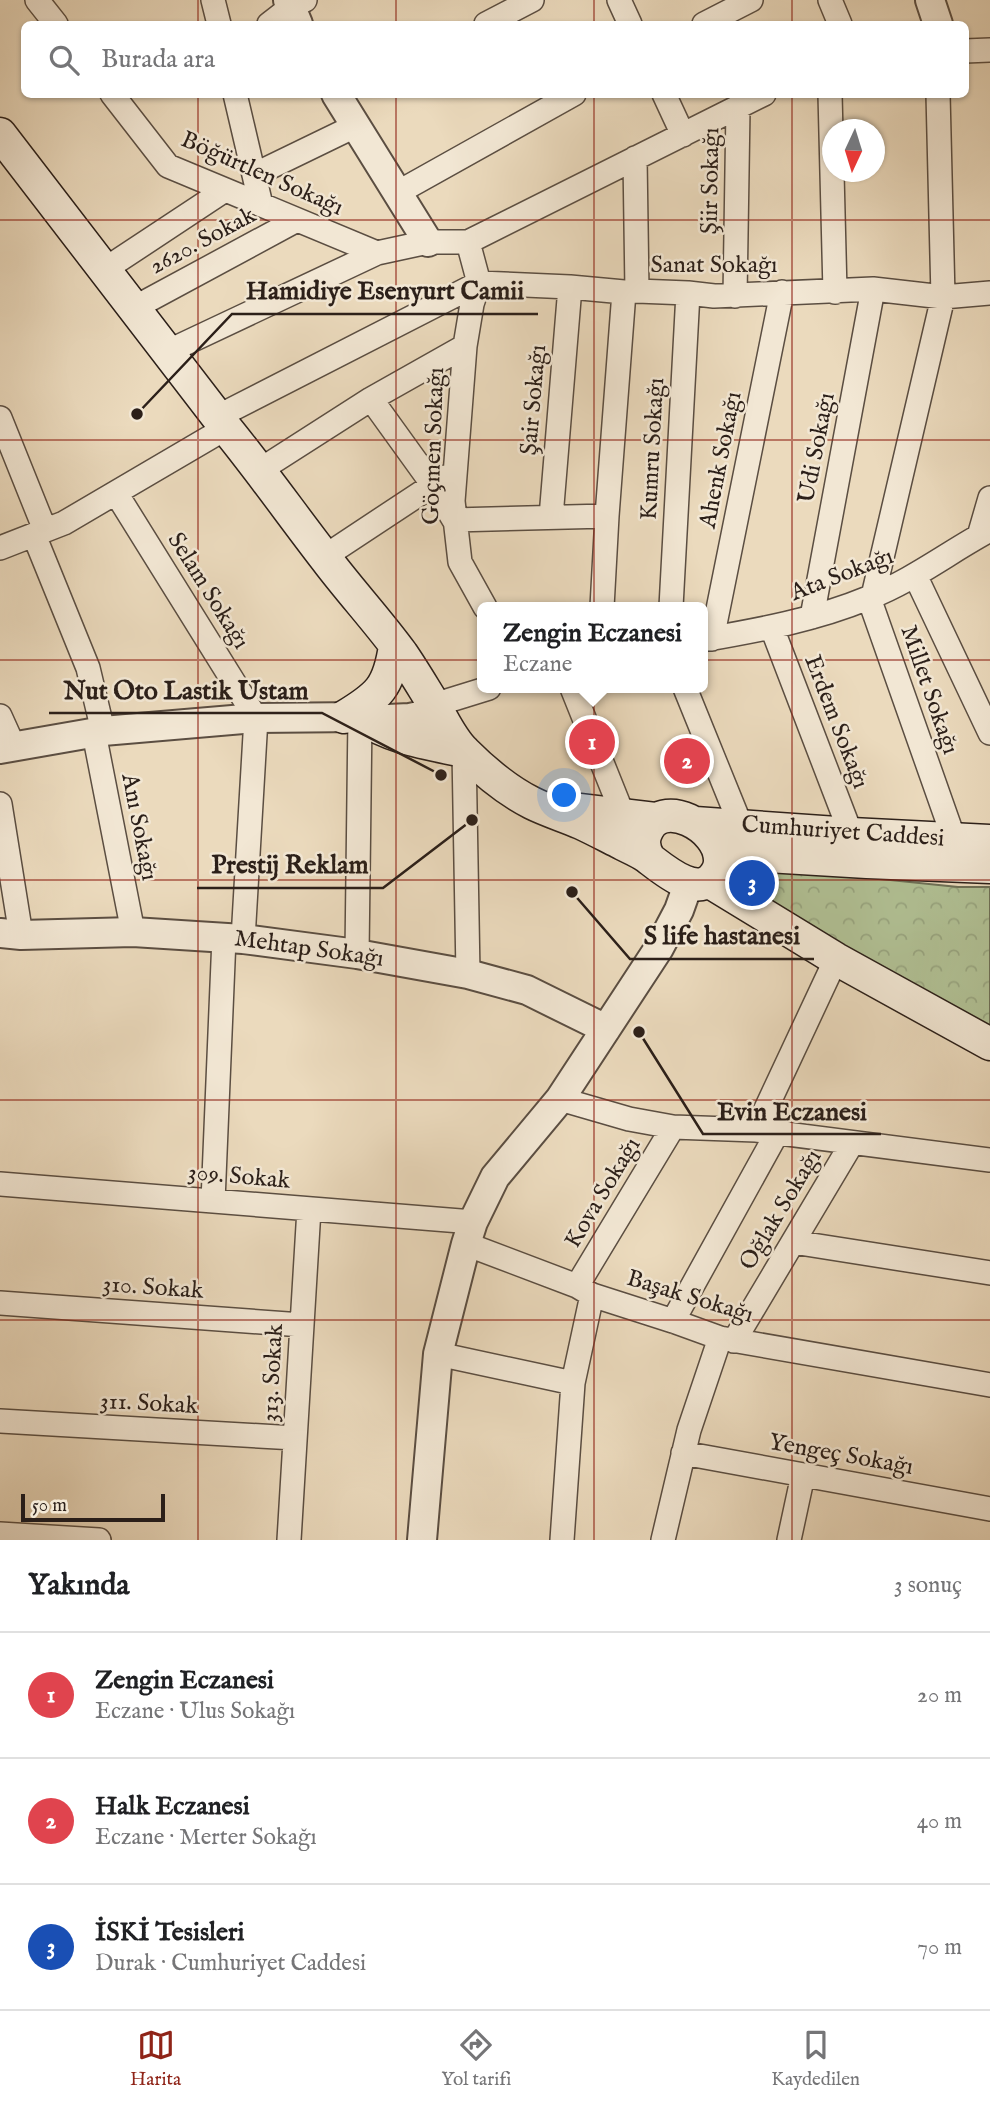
<!DOCTYPE html>
<html lang="tr">
<meta charset="utf-8">
<style>
:root{--surface:#fff;--page:#f6f6f6;--text:#202124;--muted:#757577;--line:#e0e0e0;--accent:#8f2418}
body{margin:0;font-family:"IM FELL English",serif;background:var(--page);color:var(--text)}
.compass{position:absolute;left:822px;top:119px;width:63px;height:63px;border-radius:50%;background:var(--surface);box-shadow:0 2px 5px #0004;rotate:184deg}
.scale{position:absolute;left:21px;bottom:18px;width:144px;box-sizing:border-box;padding-left:7px;border:4px solid #2b1f19;border-top:0;font-size:19px;line-height:24px;white-space:nowrap;color:#2b1f19;-webkit-text-stroke:5px #f2e7d4;paint-order:stroke}
.you{position:absolute;left:565px;top:796px;width:24px;height:24px;margin:-18px;border:5px solid #fff;border-radius:50%;background:#1a73e8;box-shadow:0 0 0 10px #1a73e833}
.badge{display:grid;place-items:center;width:46px;height:46px;border-radius:50%;background:var(--accent);color:#fff;font-size:23px;font-weight:700}
.pin{position:absolute;translate:-50% -50%;border:4px solid #fff;box-shadow:0 2px 7px #0006}
.popup{position:absolute;left:477px;top:602px;width:231px;height:91px;box-sizing:border-box;display:grid;place-content:center;border-radius:10px;background:var(--surface);filter:drop-shadow(0 2px 5px #0005);font-size:23px;white-space:nowrap;color:var(--muted)}
.popup b{font-size:26px;color:var(--text)}
.popup::after{content:'';position:absolute;left:50%;top:100%;margin-left:-14px;border:14px solid transparent;border-top-color:var(--surface)}
.list{margin:0;padding:0;list-style:none}
h2{display:flex;justify-content:space-between;align-items:center;height:91px;margin:0;padding:0 28px;font-size:30px}
h2 small{font-size:23px;font-weight:400;color:var(--muted)}
.list li{display:grid;grid-template-columns:46px 1fr auto;gap:21px;align-items:center;box-sizing:border-box;height:126px;padding:0 28px;border-top:2px solid var(--line)}
.list b{display:block;font-size:26px;white-space:nowrap}
.list p{margin:0;font-size:23px;white-space:nowrap;color:var(--muted)}
.list em{font-size:23px;font-style:normal;color:var(--muted)}
.icon{flex:none;width:38px;height:38px;fill:none;stroke:currentColor;stroke-width:2;stroke-linecap:round;stroke-linejoin:round}
.map{position:relative;flex:none;width:990px;height:1540px;overflow:hidden}
.search{position:absolute;background:var(--surface);box-shadow:0 2px 5px #0004;left:21px;right:21px;top:21px;height:77px;display:flex;align-items:center;gap:18px;box-sizing:border-box;padding:0 24px;border-radius:10px;color:var(--muted);font-size:26px}
.sheet{height:469px;background:var(--surface)}
nav{display:flex;justify-content:space-around;align-items:center;box-sizing:border-box;height:98px;border-top:2px solid var(--line);background:var(--surface);font-size:19px;color:var(--muted)}
nav a{display:grid;justify-items:center;gap:4px}
nav .on{color:var(--accent)}
.map>svg:first-child{display:block}
.park{fill:url(#park-crowns);stroke:#6e7057;stroke-width:2}
.lines{fill:none;stroke-linecap:round;stroke-linejoin:round}
.minor-casing{stroke:#5b4e42;stroke-width:26}
.tertiary-casing{stroke:#5b4e42;stroke-width:32}
.secondary-casing{stroke:#2b1f19;stroke-width:35}
.minor{stroke:#f2e7d4;stroke-width:23}
.tertiary{stroke:#f2e7d4;stroke-width:28}
.secondary{stroke:#f2e7d4;stroke-width:32}
.grid{fill:none;stroke:#8f2418;stroke-width:2;stroke-opacity:0.55}
.labels{text-anchor:middle;dominant-baseline:central;stroke-width:5;stroke-linejoin:round;paint-order:stroke}
.street-label{font-size:24px;fill:#2b1f19;stroke:#f2e7d4}
.leader{fill:none;stroke:#2b1f19;stroke-width:2.5}
.callout-dot{fill:#2b1f19;stroke:#f2e7d4;stroke-width:2.5}
.callout-label{font-size:26px;text-anchor:middle;font-weight:bold;fill:#2b1f19;stroke:#f2e7d4;stroke-width:5;stroke-linejoin:round;paint-order:stroke}
</style>
<div class="map">
<svg width="990" height="1540" viewBox="0 0 990 1540">
<defs>
<pattern id="park-crowns" width="20" height="18" patternUnits="userSpaceOnUse" patternTransform="scale(1.75)"><rect width="20" height="18" fill="#b1c195"/><path d="M2 6a3 3 0 1 1 6 0M12 15a3 3 0 1 1 6 0" fill="none" stroke="#98a580"/></pattern>
</defs>
<rect width="100%" height="100%" fill="#ebdabd"/>
<filter id="stains"><feTurbulence type="fractalNoise" baseFrequency=".00286" numOctaves="4"/><feColorMatrix values="0 0 0 0 .2 0 0 0 0 .09 0 0 0 0 .02 0 0 0 .5 -.17"/></filter>
<radialGradient id="worn" r=".72"><stop offset=".6" stop-color="#630" stop-opacity="0"/><stop offset="1" stop-color="#630" stop-opacity=".3"/></radialGradient>
<!-- park -->
<path class="park" d="M755 866 958 887H990V1032L746 888Z"/>
<g class="lines">
<defs>
<path id="minor" d="M37 0 56 24
M213 0 219 24
M619 0 630 24
M830 0 840 24
M269 24 291 7 305 0
M486 24 532 0
M704 24 751 0
M965 51 990 50
M112 94 168 166 377 253
M235 94 261 205
M664 94 683 135
M830 94 835 292
M635 158 637 291
M254 175 355 126
M397 193 574 94
M468 242 479 283 570 287 624 292 637 291 688 293 714 296 873 289 943 297 990 293
M104 270 225 190
M479 283 472 304 465 346 453 501 460 562 485 607
M735 296 738 109
M134 308 297 220
M167 352 377 253 428 242H468L764 94
M371 399 433 485 454 520 607 516
M217 417 479 283
M0 418 45 530
M260 470 371 399 465 346
M116 493 256 718 243 939
M551 517 570 287
M34 535 88 668 103 731
M979 536 990 498
M0 548 64 523 226 428
M324 557 445 477
M915 575 990 733
M873 596 943 297 938 94
M869 598 954 839
M602 607 607 516 624 292
M671 607 688 293
M812 617 873 289
M772 628 851 834
M712 639 782 292
M702 640C759 630 815 620 868 598 912 581 949 552 990 530
M572 688 623 815
M685 688 741 826
M434 705 489 688
M0 716 14 747
M94 733 133 932
M464 751 468 974
M0 804 21 935
M357 954 360 717
M560 1099 629 1119 673 1127 756 1130 990 1160
M756 1130 836 959
M0 1184 473 1222
M213 1201 224 938
M793 1242 990 1273
M466 1244 577 1286 592 1295 673 1321 720 1338 990 1385
M577 1286 673 1127
M0 1303 302 1325
M673 1321 777 1133
M734 1341 852 1143
M438 1354 573 1383
M0 1421 295 1438
M683 1453 990 1509
M0 1534 99 1540
M289 1540 309 1209
M562 1540 573 1383 592 1295
M663 1540 689 1430 720 1338
M789 1540 803 1475"/>
<path id="tertiary" d="M288 0 298 24
M930 0 938 24
M336 94 428 242
M0 749 103 731 256 718 360 717 387 719 410 718 438 712
M0 933 21 935 133 932 243 939 357 954 468 974 527 990 606 1029
M422 1540 438 1354 466 1244 473 1222 495 1177 560 1099 659 948 679 910 689 882"/>
<path id="secondary" d="M0 134 226 428C261 471 292 515 326 559 350 591 378 621 402 654 413 670 423 687 433 703 443 719 451 739 465 752 484 771 508 791 532 803 548 811 565 816 581 823 594 829 607 836 619 842 628 847 639 851 647 857 663 869 698 900 715 875 718 871 720 866 720 861 721 827 660 795 646 833 642 842 644 850 649 858
M344 717C379 696 389 687 395 646
M360 717C393 739 426 743 464 751
M571 809 655 819
M695 823 851 834 990 841
M719 853 867 862 990 867
M710 882 836 959 990 1044"/>
</defs>
<!-- minor casing -->
<use href="#minor" class="minor-casing"/>
<!-- tertiary casing -->
<use href="#tertiary" class="tertiary-casing"/>
<!-- secondary casing -->
<use href="#secondary" class="secondary-casing"/>
<!-- minor -->
<use href="#minor" class="minor"/>
<!-- tertiary -->
<use href="#tertiary" class="tertiary"/>
<!-- secondary -->
<use href="#secondary" class="secondary"/>
</g>
<!-- grid -->
<path class="grid" d="M198 0V24M396 0V24M594 0V24M792 0V24M198 94V1540M396 94V1540M594 94V1540M792 94V1540M0 220H990M0 440H990M0 660H990M0 880H990M0 1100H990M0 1320H990"/>
<g class="labels">
<!-- street labels -->
<g class="street-label">
<text transform="translate(262 174) rotate(24)">Böğürtlen Sokağı</text>
<text transform="translate(711 181) rotate(-89)">Şiir Sokağı</text>
<text transform="translate(203 241) rotate(-28)">2620. Sokak</text>
<text x="714" y="265">Sanat Sokağı</text>
<text transform="translate(534 400) rotate(-85)">Şair Sokağı</text>
<text transform="translate(434 446) rotate(-88)">Göçmen Sokağı</text>
<text transform="translate(817 448) rotate(-79)">Udi Sokağı</text>
<text transform="translate(653 449) rotate(-87)">Kumru Sokağı</text>
<text transform="translate(721 460) rotate(-79)">Ahenk Sokağı</text>
<text transform="translate(842 575) rotate(-21)">Ata Sokağı</text>
<text transform="translate(208 591) rotate(58)">Selam Sokağı</text>
<text transform="translate(929 690) rotate(71)">Millet Sokağı</text>
<text transform="translate(836 722) rotate(69)">Erdem Sokağı</text>
<text transform="translate(139 827) rotate(79)">Anı Sokağı</text>
<text transform="translate(843 832) rotate(4)">Cumhuriyet Caddesi</text>
<text transform="translate(309 949) rotate(8)">Mehtap Sokağı</text>
<text transform="translate(239 1177) rotate(5)">309. Sokak</text>
<text transform="translate(603 1193) rotate(-59)">Kova Sokağı</text>
<text transform="translate(781 1210) rotate(-59)">Oğlak Sokağı</text>
<text transform="translate(153 1288) rotate(4)">310. Sokak</text>
<text transform="translate(690 1297) rotate(17)">Başak Sokağı</text>
<text transform="translate(273 1373) rotate(-87)">313. Sokak</text>
<text transform="translate(149 1404) rotate(3)">311. Sokak</text>
<text transform="translate(841 1455) rotate(10)">Yengeç Sokağı</text>
</g>
</g>
<!-- callouts -->
<path class="leader" d="M137 414L232 314H538M441 775L322 713H49M472 820L383 888H197M572 892L630 959H814M639 1032L703 1134H881"/>
<g class="callout-dot">
<circle cx="137" cy="414" r="7"/>
<circle cx="441" cy="775" r="7"/>
<circle cx="472" cy="820" r="7"/>
<circle cx="572" cy="892" r="7"/>
<circle cx="639" cy="1032" r="7"/>
</g>
<g class="callout-label">
<text x="385" y="299">Hamidiye Esenyurt Camii</text>
<text x="186" y="699">Nut Oto Lastik Ustam</text>
<text x="290" y="873">Prestij Reklam</text>
<text x="722" y="944">S life hastanesi</text>
<text x="792" y="1120">Evin Eczanesi</text>
</g>
<rect width="100%" height="100%" filter="url(#stains)"/>
<rect width="100%" height="100%" fill="url(#worn)"/>
</svg>
<svg class="compass" viewBox="-18 -18 36 36"><path d="M0-13l5 13h-10z" fill="#e53935"/><path d="M0 13l5-13h-10z" fill="#757577"/></svg>
<div class="scale">50 m</div>
<div class="you"></div>
<div class="pin badge" style="left:592px;top:742px;background:#e0444e">1</div>
<div class="popup"><b>Zengin Eczanesi</b>Eczane</div>
<div class="pin badge" style="left:687px;top:761px;background:#e0444e">2</div>
<div class="pin badge" style="left:752px;top:883px;background:#1a4fb4">3</div>
<div class="search"><svg class="icon" aria-label="search" viewBox="0 0 24 24"><circle cx="10" cy="10" r="6"/><path d="M15 15l6 6"/></svg>Burada ara</div>
</div>
<section class="sheet">
<h2>Yakında<small>3 sonuç</small></h2>
<ul class="list">
<li><span class="badge" style="background:#e0444e">1</span><div><b>Zengin Eczanesi</b><p>Eczane · Ulus Sokağı</p></div><em>20 m</em></li>
<li><span class="badge" style="background:#e0444e">2</span><div><b>Halk Eczanesi</b><p>Eczane · Merter Sokağı</p></div><em>40 m</em></li>
<li><span class="badge" style="background:#1a4fb4">3</span><div><b>İSKİ Tesisleri</b><p>Durak · Cumhuriyet Caddesi</p></div><em>70 m</em></li>
</ul>
</section>
<nav>
<a class="on"><svg class="icon" aria-label="map" viewBox="0 0 24 24"><path d="M3 6l6-2 6 2 6-2v14l-6 2-6-2-6 2zM9 4v14M15 6v14"/></svg>Harita</a>
<a><svg class="icon" aria-label="directions" viewBox="0 0 24 24"><path d="M12 3l9 9-9 9-9-9zM9 14v-3h6M13 9l2 2-2 2"/></svg>Yol tarifi</a>
<a><svg class="icon" aria-label="saved" viewBox="0 0 24 24"><path d="M7 4h10v16l-5-4-5 4z"/></svg>Kaydedilen</a>
</nav>
